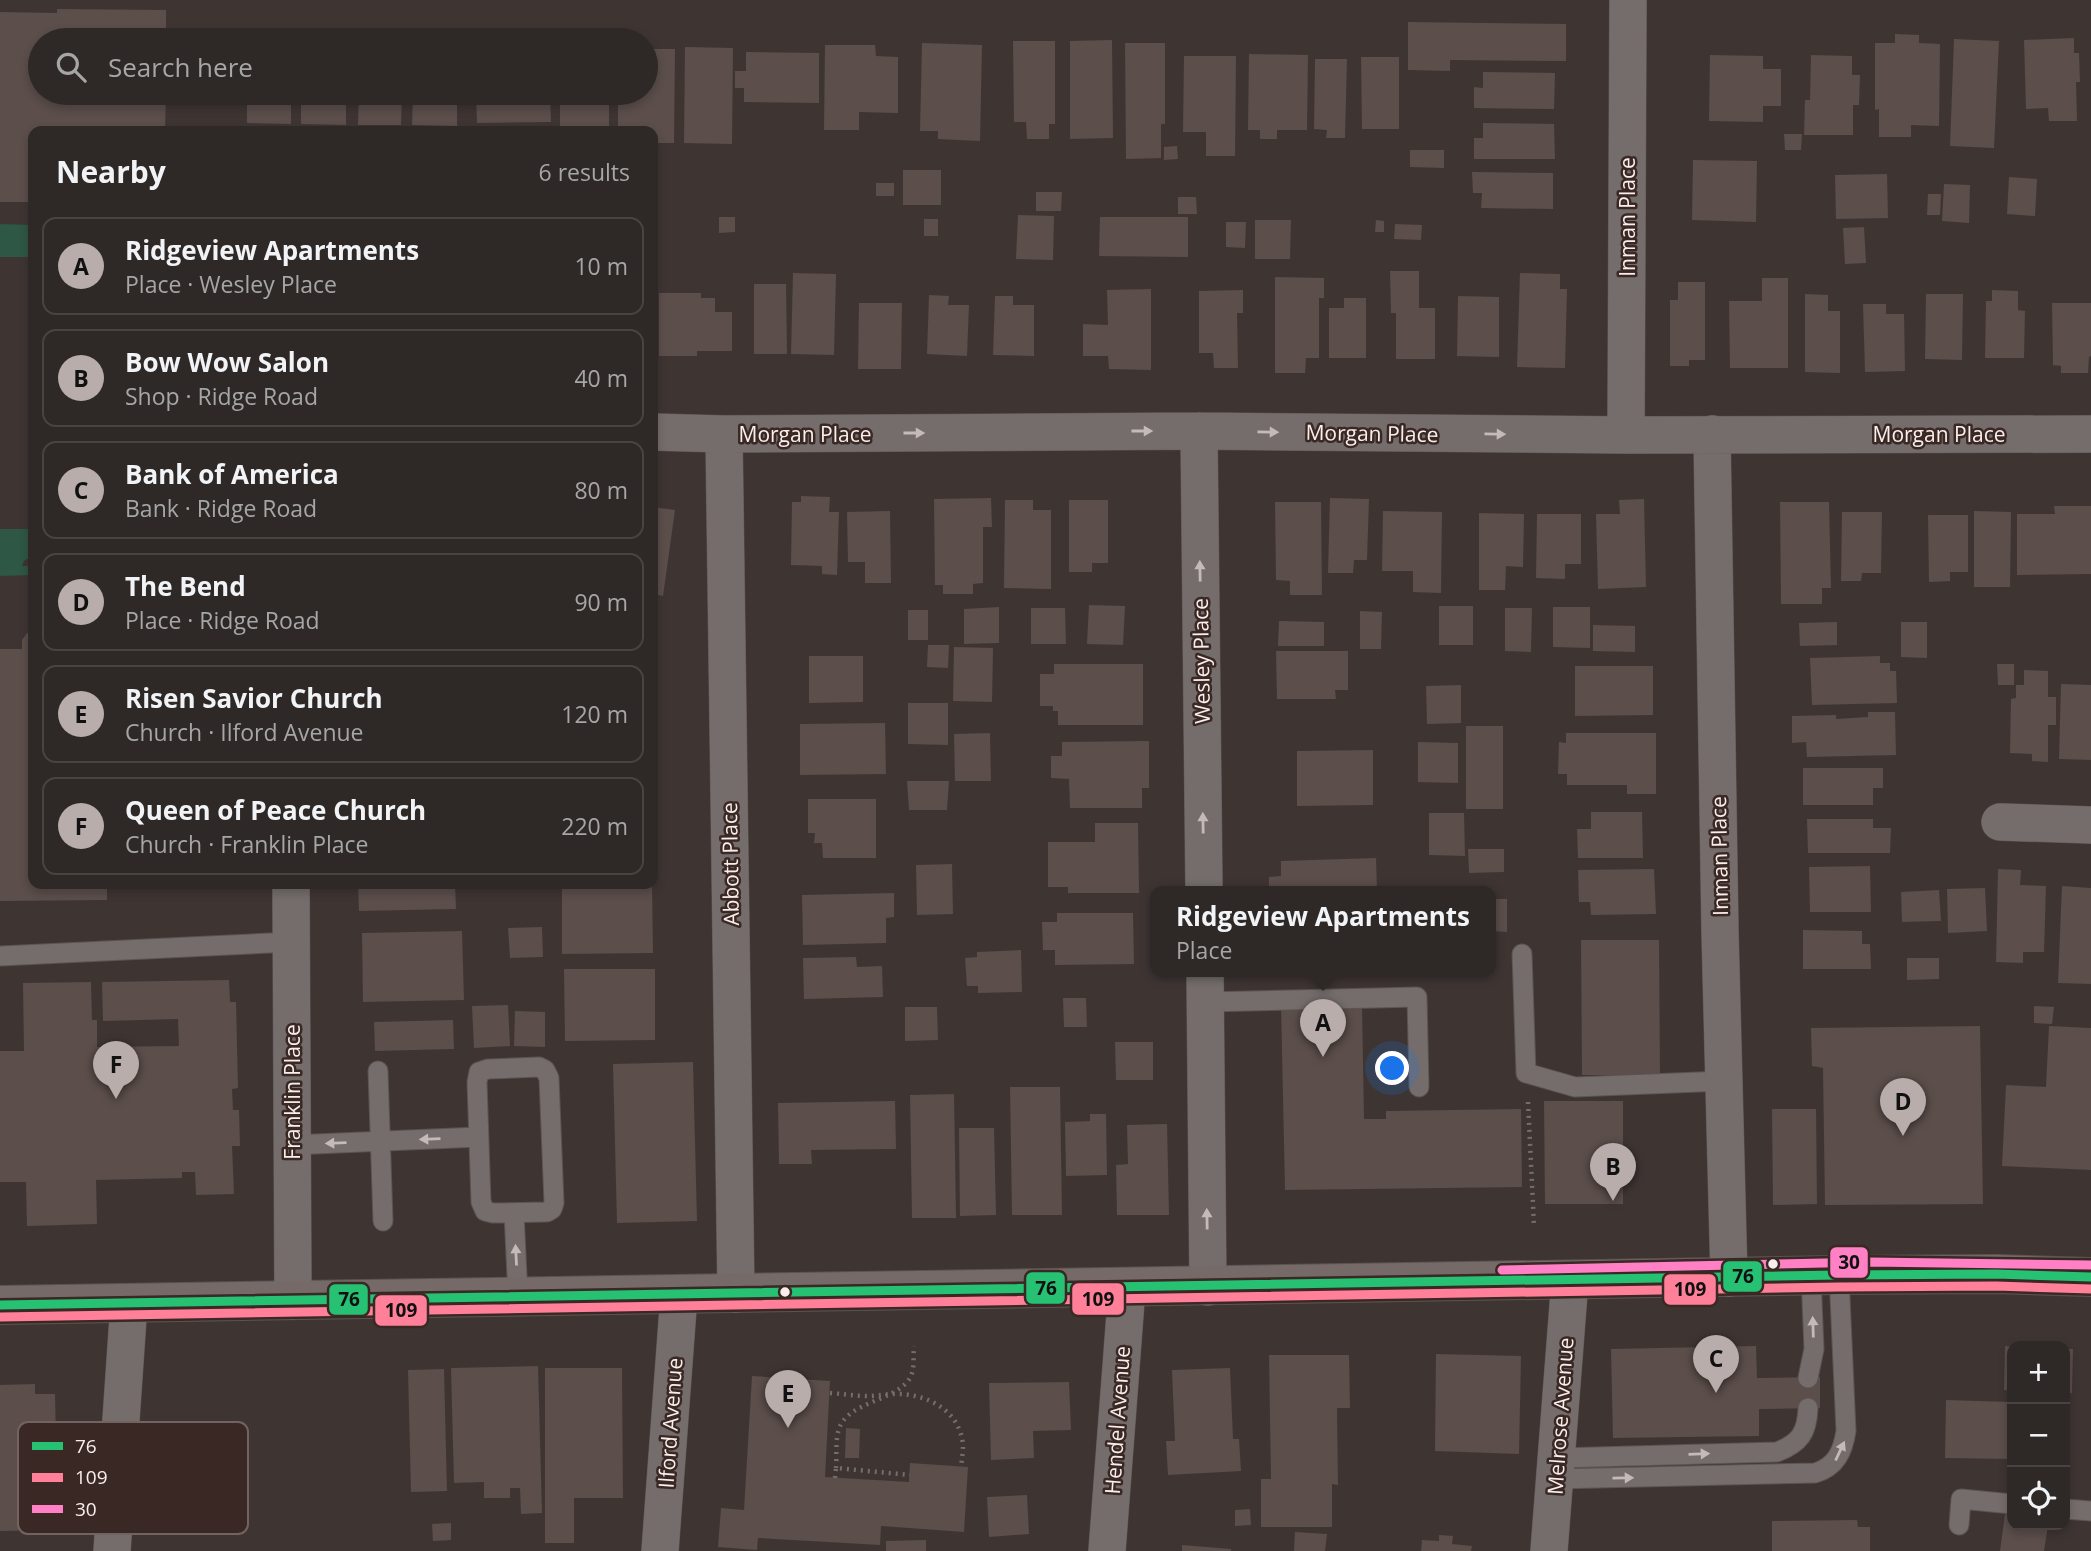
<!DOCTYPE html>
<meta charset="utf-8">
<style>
:root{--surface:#2e2826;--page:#3a3432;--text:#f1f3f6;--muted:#a7a6a7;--line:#494443;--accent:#b8adab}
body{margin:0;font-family:"Open Sans",sans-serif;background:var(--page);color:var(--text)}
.controls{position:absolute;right:21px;bottom:21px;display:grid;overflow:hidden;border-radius:14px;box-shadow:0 4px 10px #0003}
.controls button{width:63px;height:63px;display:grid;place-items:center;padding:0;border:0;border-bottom:2px solid var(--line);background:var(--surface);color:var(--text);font:35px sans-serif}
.you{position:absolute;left:1393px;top:1069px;width:24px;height:24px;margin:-18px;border:5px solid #fff;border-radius:50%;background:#1a73e8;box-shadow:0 0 0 10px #1a73e833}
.badge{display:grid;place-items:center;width:46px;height:46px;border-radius:50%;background:var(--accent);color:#111;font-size:23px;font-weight:700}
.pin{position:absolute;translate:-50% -58px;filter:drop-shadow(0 2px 4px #0008)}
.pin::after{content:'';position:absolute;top:37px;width:24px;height:21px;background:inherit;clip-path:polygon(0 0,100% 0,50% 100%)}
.popup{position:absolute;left:1150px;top:886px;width:346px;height:91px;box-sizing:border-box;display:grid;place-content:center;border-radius:14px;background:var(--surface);filter:drop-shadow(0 2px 5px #0005);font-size:23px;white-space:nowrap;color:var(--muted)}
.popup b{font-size:26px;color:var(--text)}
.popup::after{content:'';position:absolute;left:50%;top:100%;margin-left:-14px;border:14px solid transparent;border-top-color:var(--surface)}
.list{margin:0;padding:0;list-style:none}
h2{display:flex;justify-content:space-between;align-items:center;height:91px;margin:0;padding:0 28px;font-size:30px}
h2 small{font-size:23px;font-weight:400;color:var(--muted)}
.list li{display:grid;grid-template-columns:46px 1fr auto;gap:21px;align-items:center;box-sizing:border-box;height:98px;margin:0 14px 14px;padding:0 14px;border:2px solid var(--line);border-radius:14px}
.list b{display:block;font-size:26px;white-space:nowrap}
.list p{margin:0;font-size:23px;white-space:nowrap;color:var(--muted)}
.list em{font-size:23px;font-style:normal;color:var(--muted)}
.icon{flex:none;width:38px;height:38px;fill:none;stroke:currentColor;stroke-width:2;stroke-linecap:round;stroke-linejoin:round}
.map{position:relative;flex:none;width:2091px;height:1551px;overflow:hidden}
.search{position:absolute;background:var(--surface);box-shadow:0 4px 10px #0003;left:28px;top:28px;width:630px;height:77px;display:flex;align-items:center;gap:18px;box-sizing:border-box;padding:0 24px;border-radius:38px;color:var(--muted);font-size:26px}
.panel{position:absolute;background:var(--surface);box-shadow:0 4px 10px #0003;left:28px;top:126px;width:630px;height:763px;border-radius:14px}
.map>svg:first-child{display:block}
.green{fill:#2f5745}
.building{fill:#5b4e4b}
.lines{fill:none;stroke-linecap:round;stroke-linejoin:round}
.lane-casing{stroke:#5b5451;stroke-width:21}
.street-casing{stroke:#5b5451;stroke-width:38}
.primary-casing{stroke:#5b5451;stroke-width:40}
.path{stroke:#746e6c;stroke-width:4.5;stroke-dasharray:2 5;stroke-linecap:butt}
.lane{stroke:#746d6c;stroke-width:19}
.street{stroke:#746d6c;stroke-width:37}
.primary{stroke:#766a68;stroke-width:38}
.bus-1-casing{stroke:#392824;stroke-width:14}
.bus-2-casing{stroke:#392824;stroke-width:14}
.bus-3-casing{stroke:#392824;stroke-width:14}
.bus-1{stroke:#26c172;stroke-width:9}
.bus-2{stroke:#ff8098;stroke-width:9}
.bus-3{stroke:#ff80c5;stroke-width:9}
.oneway{fill:#c4bab8}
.bus-dot{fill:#f9eeeb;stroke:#392824;stroke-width:2.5}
.labels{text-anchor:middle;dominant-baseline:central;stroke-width:5;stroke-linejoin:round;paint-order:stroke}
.street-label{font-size:21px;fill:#f9eeeb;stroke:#392824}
.key{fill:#392824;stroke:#736360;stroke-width:2}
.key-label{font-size:19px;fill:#f9eeeb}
.line-badge{stroke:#392824;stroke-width:2.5}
.pale-badge-label{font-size:19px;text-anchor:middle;font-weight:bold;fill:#111}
</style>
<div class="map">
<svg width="2091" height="1551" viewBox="0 0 2091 1551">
<rect width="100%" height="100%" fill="#3e3533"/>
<!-- green -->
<path class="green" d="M0 224 33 225V257H0Z
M0 529H33V555L24 561 22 566H33V575L0 576Z"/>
<!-- building -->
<path class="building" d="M57 9 166 10V40H40V93H166L165 131H33V202H0V12L57 13Z
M1408 22 1566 24V61L1450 60V71L1408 70Z
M1895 34 1919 35V43L1940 44 1939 126 1911 125V137H1879V109L1875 110V43H1895Z
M2074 38V53H2079L2080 82H2076L2077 121H2049L2048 108 2026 109 2024 40Z
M1954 39 1999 41 1994 148 1950 146Z
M1112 40 1113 138 1070 139V41Z
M1013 41H1055V124H1049V139H1027L1026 122H1014Z
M922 43 982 45 980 141 938 139V131H920Z
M1125 43H1165V124H1161V158L1126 159Z
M825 45H875L876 56 898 57V113L859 112V130H824Z
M685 47 733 48 732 144 684 143Z
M646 49H675L674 143H653V131H618V93H646Z
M746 52 819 53V103L744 102V88H735V71H746Z
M1249 54 1308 55 1307 130H1277V139H1260V130H1248Z
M1710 55 1763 56V69H1781V106H1763V122L1709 121Z
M1811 55 1852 56V75H1860L1859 105H1853V135H1804L1805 100H1810Z
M1184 56H1236L1235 156H1206V132H1183Z
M1361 57H1399V129H1362Z
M1315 59H1347L1345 138H1326L1327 130 1314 129Z
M1483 72 1555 73 1554 109 1474 108V87L1483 88Z
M233 93H291V124L247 123V99L233 98Z
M301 93H346V125L301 124Z
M359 93H402L401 125H358Z
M413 93H457V126L412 125Z
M476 93H550L551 122 477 123Z
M560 93H609V131H560Z
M1483 123 1554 124 1555 159H1474V138H1483Z
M1784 134H1802L1801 150H1785Z
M1177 146 1178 159 1164 160V147Z
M1410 150H1444V168L1410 167Z
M1693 160 1757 161 1756 222 1692 220Z
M903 170H941V205H903Z
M1472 172 1553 173V209L1481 208 1482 193H1473Z
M1887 174 1888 218 1836 219 1835 175Z
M2009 177 2037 179 2035 216 2007 214Z
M876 183H894V196H876Z
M1944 184 1970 185 1969 223 1942 221Z
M1036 192H1062L1061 211H1036Z
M1928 194H1941L1940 215H1927Z
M1178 197H1196L1197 214H1178Z
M1018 215 1054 216 1053 260 1016 259Z
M719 217H735V232L719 233Z
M1100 217H1188V257L1099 256Z
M924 219H938V236H924Z
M1255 220H1291L1290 259H1255Z
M1376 220 1384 221V232H1375Z
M1226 222H1246L1245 248 1226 247Z
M1395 224 1422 225 1421 240 1394 239Z
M1864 227 1866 263 1845 264 1843 228Z
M1390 271H1419V308H1435V359H1396V313H1391Z
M793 273 836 274 834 355 791 354Z
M1520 273 1560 274V289H1567L1565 368 1517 367Z
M1275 277 1324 278V298H1319V358H1306L1305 373H1275Z
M1762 278H1788V368H1730L1729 301H1762Z
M1678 282H1705V360H1689V366H1670V300H1678Z
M754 284H786L787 354H754Z
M1151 289V370L1109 369 1108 356H1083V324L1108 325 1107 290Z
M1243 290V313H1237L1238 368H1214L1213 353H1199V291Z
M1992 290 2018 291V310L2025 311 2024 358H1985L1986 301H1992Z
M659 293H701V298H715V312H732V351H697V356H659Z
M1805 294 1828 295V311H1840V373L1805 372Z
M1926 294H1963L1962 360 1925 359Z
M929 295 949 296 948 305H969L967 356 927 354Z
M995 296H1013V305H1034V356L993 355Z
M1458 296 1499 297V357L1457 356Z
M1344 298H1366V358H1329V308H1344Z
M859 303H902L901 369H858Z
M2052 303H2091V356L2089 357 2088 373H2061V366L2053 365Z
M1863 304H1886V314H1904L1905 371 1865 372Z
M801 496 830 497 829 512H839L837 575 822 574V566L791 565 792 502H801Z
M991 498 992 527H983V583L973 584V594H943V585H935L934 499Z
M1330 498 1369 499 1367 560H1354L1353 573H1328Z
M1644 499 1646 587 1598 589 1596 514H1620L1619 500Z
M1005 500H1033V510H1051V589L1004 588Z
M1069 500H1108V563H1092V572H1069Z
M1275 502H1321L1322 595H1290V581L1276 580Z
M1780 502H1829L1831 588H1822V604H1781Z
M2054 506H2091V574L2017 575V514H2055Z
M653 507 675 510 663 596 653 594Z
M890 511 891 583H865V562H848L847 512Z
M1383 511 1442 512 1441 593 1413 592V571H1382Z
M1974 511 2011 512 2010 587H1974Z
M1842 512H1882L1881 573H1862L1861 581H1841Z
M1479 513 1524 514 1523 567 1506 566 1505 590H1479Z
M1537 514H1581V564H1565V579L1536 578Z
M1928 515H1968V572H1950V581L1929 582Z
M1089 605 1125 606 1123 645 1087 644Z
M1439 606H1473V645H1439Z
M999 607V643L964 644V609Z
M1553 607H1590V648L1553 647Z
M1031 608H1065L1066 644H1031Z
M1505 608H1532L1531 652 1505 651Z
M908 610H928V640H908Z
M1360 611 1382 612 1381 649H1360Z
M1279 621 1324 622V646H1278Z
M1837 622V645L1800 646 1799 623Z
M1901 622H1927V658L1901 657Z
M1593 625 1635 626V652L1593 651Z
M27 633H33V884H107V900L0 901V649H22V640Z
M928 645H949L948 668 927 667Z
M954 647 993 648 992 702 953 701Z
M1276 651H1348V690H1335L1336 699H1277Z
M809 656H863V702L809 703Z
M1880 656V663H1890V671H1896L1897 703 1812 705 1810 658Z
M1054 664H1143V725H1058V711H1053V706H1040V674H1054Z
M1997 664H2014V685H1998Z
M1575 666H1653V715L1575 716Z
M2024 670 2048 671V697H2056V725H2048V762L2032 761V754L2010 753 2011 699 2016 698V685H2024Z
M2061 684 2091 685V760L2059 759Z
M1461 685V723L1427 724 1426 686Z
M908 703H948V745L908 744Z
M1868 712H1895L1896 755 1807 757 1806 742 1792 743V716L1836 715V719L1868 717Z
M885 723 886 774 800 775V724Z
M1466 726H1503V809H1466Z
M990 733 991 781H955L954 734Z
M1566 733H1656V794H1627V785H1567V774H1558L1559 742 1566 743Z
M1149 741V788H1142V808H1070L1069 779 1051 778V756H1062V742Z
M1418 742 1458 743V783L1418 782Z
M1373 750V805L1297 806V751Z
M1803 768H1883V788H1873V805H1803Z
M907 781H949L947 810H909Z
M808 799H876V858H823L822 843H814L815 833H808Z
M1591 812H1642L1643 858H1578L1577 829H1591Z
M1429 813H1464L1465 856 1429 855Z
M1807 819H1873V828H1891L1890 853H1808Z
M1095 823H1138L1139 893H1068V887H1048V842H1095Z
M1468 849H1504V872L1469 873Z
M1376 858 1377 891H1269V877L1281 876V861Z
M952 864 953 914 917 915 916 865Z
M1870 866 1871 912H1810L1809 867Z
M1654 869 1656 914 1591 915 1590 902H1579L1578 870Z
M1998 869 2021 870 2020 885 2046 886 2044 952H2023V963L1996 962Z
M358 884H455L456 909 359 911Z
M562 884H652L653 953 562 954Z
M2062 886 2091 888V984L2058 983Z
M1985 888 1987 931 1948 933 1947 889Z
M1939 890 1941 921 1902 922 1901 892Z
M894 893V917L886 918V943L803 945 802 895Z
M1491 899H1507V932L1491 931Z
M1057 913H1133L1134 964 1055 965V950H1043L1042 922H1057Z
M542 927 543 957 510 958 508 928Z
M1803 930 1862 931V944H1870L1871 969H1803Z
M462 931 464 1000 363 1002 362 933Z
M1581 940H1659L1660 1075H1582Z
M1021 950 1022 992 978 993V986H967L965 958 977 957V952Z
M856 957 857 967 882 966 883 997 804 999 803 958Z
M1907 958H1939V979L1907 980Z
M564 969H655V1040L565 1041Z
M229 980 230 1002H236L238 1088 232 1089 233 1110H239L240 1146H232L234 1194 196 1195 195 1172H182V1178L96 1180 97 1224 27 1226 26 1182H0V1051H24L23 983 91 982 92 1020H97V1047L179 1046 178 1019 103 1021 102 982Z
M1063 998H1086L1087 1027H1064Z
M1362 1004 1364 1119H1386V1111L1521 1109 1522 1187 1285 1190 1281 1005Z
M508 1005 510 1046 474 1048 472 1006Z
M2034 1006 2054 1007 2052 1024 2034 1023Z
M905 1007H937L938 1040 905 1041Z
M515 1011 545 1012V1047L514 1046Z
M453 1020 454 1049 375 1051 374 1022Z
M1980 1026 1983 1204 1825 1205 1823 1068 1812 1066 1811 1028Z
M2049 1026 2091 1028V1170L2002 1166 2006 1085 2046 1087Z
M1115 1042H1153V1080H1116Z
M693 1062 697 1221 617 1223 613 1064Z
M1010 1087H1060L1062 1215H1012Z
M954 1094 956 1218H912L910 1095Z
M895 1101 896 1149 811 1150 812 1164H779L778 1103Z
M1544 1101H1623V1204H1545Z
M1772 1109H1816L1817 1204 1773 1205Z
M1090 1114H1106L1107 1175 1066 1176 1065 1122 1090 1121Z
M1167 1124 1169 1215H1117L1116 1165 1128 1164 1127 1125Z
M959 1128H994L996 1215 960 1216Z
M1756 1346 1757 1378 1820 1377V1408L1759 1409V1436L1613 1438 1611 1349Z
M2005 1346 2012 1347V1391L2004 1390Z
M2065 1349H2073L2072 1393H2065Z
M1436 1354 1521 1356 1519 1454 1435 1451Z
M1269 1355H1349L1350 1408H1337L1338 1485 1332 1484V1527H1261V1479H1271Z
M538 1366 542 1513 521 1514 520 1488H510V1498H484V1482L454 1483 451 1368Z
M545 1368H622L623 1498H574V1543H545Z
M1230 1368 1233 1439H1239L1241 1471 1168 1475 1166 1441H1175L1172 1370Z
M444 1369 447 1491 411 1492 408 1370Z
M752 1376 830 1381 825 1477 909 1482 910 1463 968 1467 964 1532 881 1526 880 1545 758 1538 757 1550 718 1547 721 1508 744 1510Z
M1069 1382 1071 1430 1033 1431 1034 1458 991 1460 989 1383Z
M35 1384V1394H55L57 1488H51L53 1530 0 1531V1385Z
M1946 1400 2012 1402V1459L1945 1458Z
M846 1428 860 1429 859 1458H845Z
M1027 1495 1029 1534 989 1537 987 1497Z
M1250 1509 1251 1525 1235 1526V1510Z
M2005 1514 2012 1515V1525H2048L2044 1551H2000Z
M1857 1520 1858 1527H1870V1551H1772V1521Z
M451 1523V1540L433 1541 432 1524Z
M1295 1532 1327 1534 1325 1551H1294Z
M1439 1535 1453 1536 1452 1544 1472 1546 1471 1551H1421L1422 1540 1439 1541Z
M926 1540V1551H886V1541Z
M1182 1545 1231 1549V1551H1182Z"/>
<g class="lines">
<defs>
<path id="lane" d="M1522 954 1526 1073 1575 1087 1724 1081
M0 956 292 942
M1205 1002 1417 997 1419 1087
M539 1067 545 1070 549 1078 554 1203 552 1209 547 1212 493 1213 485 1211 481 1202 477 1082 479 1072 488 1069Z
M378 1071 383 1221
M292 1145 479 1137
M514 1213 518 1297
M1808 1378 1814 1349 1811 1276
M1558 1458 1777 1452C1800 1443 1807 1433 1808 1408
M1555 1479 1815 1473C1836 1467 1843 1451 1846 1431L1839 1275
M2065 1509 2091 1511
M1959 1525 1961 1499 2012 1504"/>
<path id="street" d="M1199 431 1204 891
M653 432 724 434 1199 431 1626 435 2091 434
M724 434 736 1294
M1712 434 1720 932 1729 1278
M1626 435 1628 0
M2000 822 2091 825
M291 884 293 1301
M1205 971 1208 1287
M112 1551 129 1303
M660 1551 679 1295
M1107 1551 1127 1288
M1549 1551 1570 1280"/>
<path id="primary" d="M0 1305 1839 1275 1996 1274 2091 1277"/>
</defs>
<!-- lane casing -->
<use href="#lane" class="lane-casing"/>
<!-- street casing -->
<use href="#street" class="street-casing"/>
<!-- primary casing -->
<use href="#primary" class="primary-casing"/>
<!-- path -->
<path class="path" d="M1528 1102 1534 1225
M830 1393C843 1394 855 1396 868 1396 879 1396 890 1393 901 1394 931 1396 960 1412 963 1445 963 1452 962 1459 961 1467
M836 1468C837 1456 835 1440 839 1429 848 1401 895 1402 910 1378 915 1369 913 1356 914 1346
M835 1478 836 1468 910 1475"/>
<!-- lane -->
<use href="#lane" class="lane"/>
<!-- street -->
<use href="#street" class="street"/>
<!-- primary -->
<use href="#primary" class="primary"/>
<defs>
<path id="bus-1" d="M0 1305 1839 1275 1996 1274 2091 1277"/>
<path id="bus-2" d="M0 1317 1839 1287 1996 1286 2091 1289"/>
<path id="bus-3" d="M1502 1270 1870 1262 2091 1265"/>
</defs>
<!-- bus-1 casing -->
<use href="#bus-1" class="bus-1-casing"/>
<!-- bus-2 casing -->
<use href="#bus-2" class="bus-2-casing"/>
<!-- bus-3 casing -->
<use href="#bus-3" class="bus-3-casing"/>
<!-- bus-1 -->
<use href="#bus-1" class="bus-1"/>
<!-- bus-2 -->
<use href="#bus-2" class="bus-2"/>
<!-- bus-3 -->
<use href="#bus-3" class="bus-3"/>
</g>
<!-- one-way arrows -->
<defs><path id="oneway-solid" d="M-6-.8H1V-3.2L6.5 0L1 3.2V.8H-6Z" transform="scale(1.75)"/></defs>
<g class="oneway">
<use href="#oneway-solid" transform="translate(1142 431)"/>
<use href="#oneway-solid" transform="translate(1268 432) rotate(1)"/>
<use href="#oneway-solid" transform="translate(914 433)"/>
<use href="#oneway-solid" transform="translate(1495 434) rotate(1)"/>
<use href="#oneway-solid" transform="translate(1200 571) rotate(-91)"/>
<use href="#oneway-solid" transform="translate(1203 823) rotate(-91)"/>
<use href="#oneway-solid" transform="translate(430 1139) rotate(178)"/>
<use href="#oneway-solid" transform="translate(336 1143) rotate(178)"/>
<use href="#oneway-solid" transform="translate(1207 1219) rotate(-91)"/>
<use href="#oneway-solid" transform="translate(516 1255) rotate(-93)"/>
<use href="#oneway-solid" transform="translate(1813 1327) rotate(-92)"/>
<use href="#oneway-solid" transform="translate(1840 1451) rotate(-65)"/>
<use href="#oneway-solid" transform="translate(1699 1454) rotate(-2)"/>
<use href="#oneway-solid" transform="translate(1623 1478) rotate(-1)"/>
</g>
<!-- markers -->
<g class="bus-dot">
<circle cx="1773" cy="1264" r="6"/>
<circle cx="785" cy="1292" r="6"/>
</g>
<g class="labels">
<!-- street labels -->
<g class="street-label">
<text transform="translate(1627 217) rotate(-90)">Inman Place</text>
<text transform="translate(1372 433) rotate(1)">Morgan Place</text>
<text x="805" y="434">Morgan Place</text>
<text x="1939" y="434">Morgan Place</text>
<text transform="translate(1201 661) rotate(-91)">Wesley Place</text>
<text transform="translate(1719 856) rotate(-91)">Inman Place</text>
<text transform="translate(730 864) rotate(-91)">Abbott Place</text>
<text transform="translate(292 1092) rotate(-90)">Franklin Place</text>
<text transform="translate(1560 1416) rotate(-86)">Melrose Avenue</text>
<text transform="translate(1117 1420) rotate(-86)">Hendel Avenue</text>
<text transform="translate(670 1423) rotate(-86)">Ilford Avenue</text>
</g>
</g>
<!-- legend -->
<rect x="18" y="1422" width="230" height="112" rx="10" class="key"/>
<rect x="32" y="1442" width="31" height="8" fill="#26c172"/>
<rect x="32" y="1473" width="31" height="9" fill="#ff8098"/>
<rect x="32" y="1505" width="31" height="8" fill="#ff80c5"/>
<g class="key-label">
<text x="75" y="1453">76</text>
<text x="75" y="1484">109</text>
<text x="75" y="1516">30</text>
</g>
<g class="line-badge">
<rect x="1829" y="1246" width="40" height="33" rx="7" fill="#ff80c5"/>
<rect x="1722" y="1260" width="41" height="33" rx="7" fill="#26c172"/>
<rect x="1025" y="1271" width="41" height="34" rx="7" fill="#26c172"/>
<rect x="1663" y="1273" width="54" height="33" rx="7" fill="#ff8098"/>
<rect x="1071" y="1282" width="54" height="34" rx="7" fill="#ff8098"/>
<rect x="328" y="1283" width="41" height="33" rx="7" fill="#26c172"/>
<rect x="374" y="1294" width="54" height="33" rx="7" fill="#ff8098"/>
</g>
<g class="pale-badge-label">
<text x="1849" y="1269">30</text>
<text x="1743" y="1283">76</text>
<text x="1046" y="1295">76</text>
<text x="1690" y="1296">109</text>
<text x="1098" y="1306">109</text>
<text x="349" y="1306">76</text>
<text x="401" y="1317">109</text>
</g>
</svg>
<div class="controls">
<button>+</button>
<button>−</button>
<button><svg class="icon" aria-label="locate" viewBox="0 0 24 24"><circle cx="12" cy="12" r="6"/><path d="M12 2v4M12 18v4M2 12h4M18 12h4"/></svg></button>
</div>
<div class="you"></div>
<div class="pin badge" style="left:1323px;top:1057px">A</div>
<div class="popup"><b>Ridgeview Apartments</b>Place</div>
<div class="pin badge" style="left:1613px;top:1201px">B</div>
<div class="pin badge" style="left:1716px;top:1393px">C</div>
<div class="pin badge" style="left:1903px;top:1136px">D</div>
<div class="pin badge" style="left:788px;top:1428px">E</div>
<div class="pin badge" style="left:116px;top:1099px">F</div>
<div class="search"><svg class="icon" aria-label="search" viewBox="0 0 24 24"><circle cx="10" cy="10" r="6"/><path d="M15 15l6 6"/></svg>Search here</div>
<section class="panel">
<h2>Nearby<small>6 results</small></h2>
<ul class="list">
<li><span class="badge">A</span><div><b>Ridgeview Apartments</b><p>Place · Wesley Place</p></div><em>10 m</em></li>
<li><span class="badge">B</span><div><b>Bow Wow Salon</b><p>Shop · Ridge Road</p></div><em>40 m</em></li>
<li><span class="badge">C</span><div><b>Bank of America</b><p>Bank · Ridge Road</p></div><em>80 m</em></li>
<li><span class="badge">D</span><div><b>The Bend</b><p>Place · Ridge Road</p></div><em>90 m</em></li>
<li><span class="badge">E</span><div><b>Risen Savior Church</b><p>Church · Ilford Avenue</p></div><em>120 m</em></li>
<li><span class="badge">F</span><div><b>Queen of Peace Church</b><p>Church · Franklin Place</p></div><em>220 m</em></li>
</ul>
</section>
</div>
